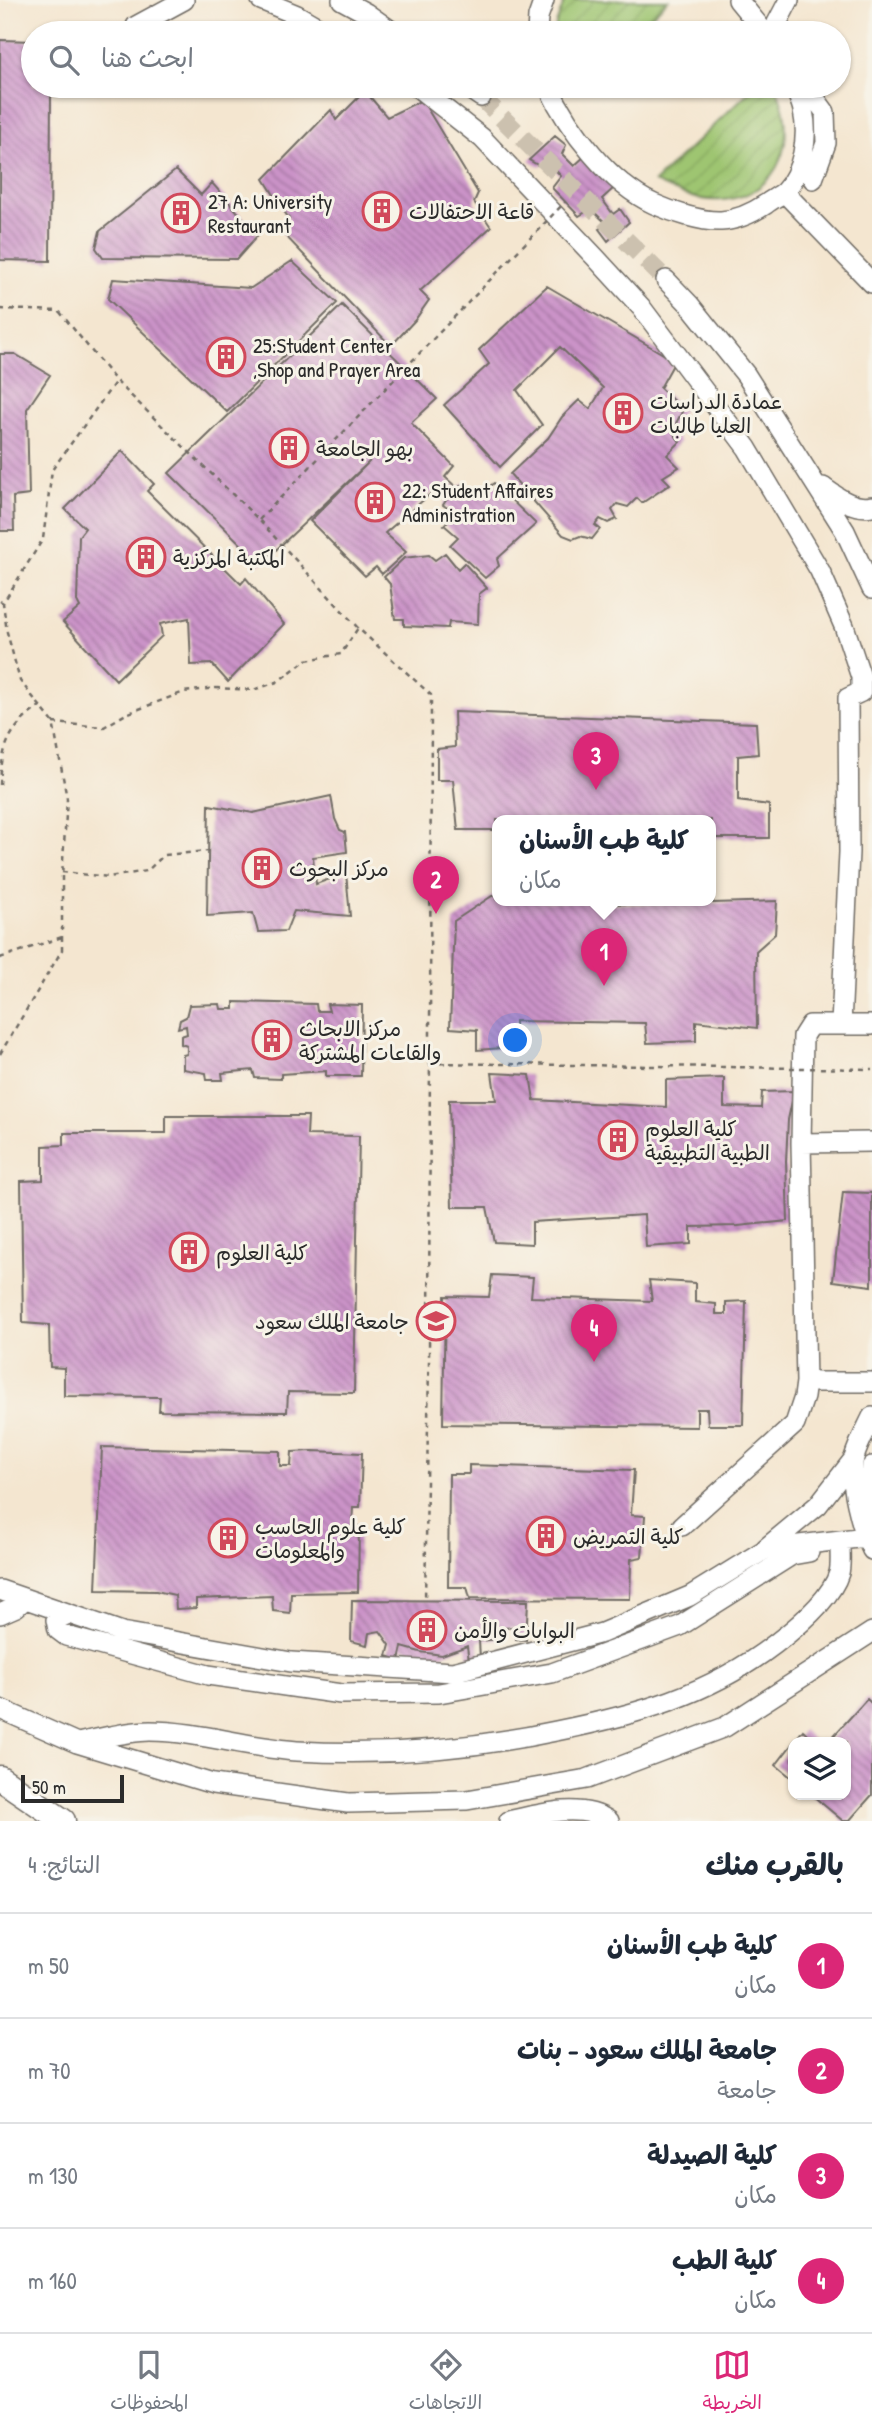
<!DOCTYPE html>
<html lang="ar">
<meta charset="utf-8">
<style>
:root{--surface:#fff;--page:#f6f6f7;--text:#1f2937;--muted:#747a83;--line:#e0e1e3;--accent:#db2777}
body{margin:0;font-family:"Patrick Hand","Playpen Sans Arabic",sans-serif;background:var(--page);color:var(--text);direction:rtl}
.controls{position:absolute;right:21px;bottom:21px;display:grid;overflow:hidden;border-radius:14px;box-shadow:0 2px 5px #0004}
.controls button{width:63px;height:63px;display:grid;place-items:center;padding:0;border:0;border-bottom:2px solid var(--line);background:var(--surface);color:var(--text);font:35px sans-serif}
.scale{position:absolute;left:21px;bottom:18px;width:103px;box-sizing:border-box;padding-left:7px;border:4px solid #2b2b2b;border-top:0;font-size:19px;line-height:24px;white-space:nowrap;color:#2b2b2b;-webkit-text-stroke:5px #f7f3e8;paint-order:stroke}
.you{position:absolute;left:516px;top:1041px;width:24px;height:24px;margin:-18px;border:5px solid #fff;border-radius:50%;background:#1a73e8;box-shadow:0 0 0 10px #1a73e833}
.badge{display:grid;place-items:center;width:46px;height:46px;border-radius:50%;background:var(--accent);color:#fff;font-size:23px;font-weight:700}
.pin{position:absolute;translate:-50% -58px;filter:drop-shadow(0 2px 4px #0008)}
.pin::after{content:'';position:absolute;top:37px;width:24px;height:21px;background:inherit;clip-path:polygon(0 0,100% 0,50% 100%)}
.popup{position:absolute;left:492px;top:815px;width:224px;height:91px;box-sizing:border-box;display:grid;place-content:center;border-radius:14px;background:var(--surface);filter:drop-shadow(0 2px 5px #0005);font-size:23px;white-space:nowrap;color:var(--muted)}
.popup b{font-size:26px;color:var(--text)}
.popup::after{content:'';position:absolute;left:50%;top:100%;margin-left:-14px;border:14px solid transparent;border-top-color:var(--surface)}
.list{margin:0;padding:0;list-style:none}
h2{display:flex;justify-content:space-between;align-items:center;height:91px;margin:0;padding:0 28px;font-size:30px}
h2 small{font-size:23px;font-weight:400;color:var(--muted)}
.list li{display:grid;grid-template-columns:46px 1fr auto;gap:21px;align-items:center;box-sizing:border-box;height:105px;padding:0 28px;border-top:2px solid var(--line)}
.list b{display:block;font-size:26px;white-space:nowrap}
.list p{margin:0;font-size:23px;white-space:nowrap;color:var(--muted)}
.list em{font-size:23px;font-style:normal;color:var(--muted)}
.icon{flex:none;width:38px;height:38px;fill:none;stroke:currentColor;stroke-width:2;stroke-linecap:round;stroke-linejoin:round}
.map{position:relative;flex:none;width:872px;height:1821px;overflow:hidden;direction:ltr}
.search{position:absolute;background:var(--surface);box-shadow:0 2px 5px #0004;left:21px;right:21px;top:21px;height:77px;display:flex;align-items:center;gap:18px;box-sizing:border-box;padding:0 24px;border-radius:38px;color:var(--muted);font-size:26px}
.sheet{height:511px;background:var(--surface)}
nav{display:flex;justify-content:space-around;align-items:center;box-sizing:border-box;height:98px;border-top:2px solid var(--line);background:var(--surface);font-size:19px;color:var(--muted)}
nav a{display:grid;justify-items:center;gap:4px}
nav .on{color:var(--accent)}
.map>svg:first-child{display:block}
.garden{fill:url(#garden-furrows);stroke:#64784e;stroke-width:2}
.building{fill:url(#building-back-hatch)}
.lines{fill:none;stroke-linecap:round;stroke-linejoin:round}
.minor-tunnel{stroke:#ccc1af;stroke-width:19;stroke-dasharray:19 10;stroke-linecap:butt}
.minor-casing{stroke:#716c65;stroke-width:22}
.major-casing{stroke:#716c65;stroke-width:27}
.path{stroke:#716c65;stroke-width:2.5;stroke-dasharray:5 5;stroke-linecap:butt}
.minor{stroke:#fff;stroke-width:19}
.major{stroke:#fff;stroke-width:24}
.path-bridge{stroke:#716c65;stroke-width:2.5;stroke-dasharray:5 5;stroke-linecap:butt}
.labels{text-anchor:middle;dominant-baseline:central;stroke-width:6;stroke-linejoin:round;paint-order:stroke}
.poi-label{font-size:21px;fill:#2b2b2b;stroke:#f7f3e8;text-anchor:start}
</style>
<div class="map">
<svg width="872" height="1821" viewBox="0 0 872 1821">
<defs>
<pattern id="garden-furrows" width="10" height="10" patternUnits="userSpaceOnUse" patternTransform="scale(1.75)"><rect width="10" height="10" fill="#9ec571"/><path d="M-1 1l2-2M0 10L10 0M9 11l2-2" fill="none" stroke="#88a962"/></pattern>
<pattern id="building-back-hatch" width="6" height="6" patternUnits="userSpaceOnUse" patternTransform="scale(1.75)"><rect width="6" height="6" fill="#cb93c8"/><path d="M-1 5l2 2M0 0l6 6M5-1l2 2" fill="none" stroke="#a578a3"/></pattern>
</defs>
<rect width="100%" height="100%" fill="#f7f3e8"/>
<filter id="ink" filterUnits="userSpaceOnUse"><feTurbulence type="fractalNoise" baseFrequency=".0143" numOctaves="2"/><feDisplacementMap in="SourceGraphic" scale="14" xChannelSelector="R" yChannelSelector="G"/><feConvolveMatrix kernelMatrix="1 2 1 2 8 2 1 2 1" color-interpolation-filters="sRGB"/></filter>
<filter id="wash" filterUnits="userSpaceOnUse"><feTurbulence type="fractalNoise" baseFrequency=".00686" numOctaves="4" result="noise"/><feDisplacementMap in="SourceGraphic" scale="28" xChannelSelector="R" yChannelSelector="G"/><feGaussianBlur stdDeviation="1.57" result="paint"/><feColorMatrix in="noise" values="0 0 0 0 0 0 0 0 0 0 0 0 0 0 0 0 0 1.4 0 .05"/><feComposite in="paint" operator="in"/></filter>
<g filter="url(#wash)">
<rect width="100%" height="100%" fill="#f4e6d0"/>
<!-- garden -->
<path class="garden" d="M565 0H668L634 33H555L556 24Z
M755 86H775C800 134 782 196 722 200 697 202 676 192 654 182Z"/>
<g id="blocks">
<!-- building -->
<path class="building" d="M0 40 33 41V86H51L50 261 0 260Z
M365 91 387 117 422 100 478 193 474 202 491 227 420 291 429 300 415 320 391 346 280 230 289 219 264 179 331 110 336 120Z
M555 136 566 145 562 154 574 166 585 156 615 187 602 199 613 214 620 209 629 222 608 241 599 229 607 224 591 209 579 216 552 188 561 176 546 160 541 167 529 160Z
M176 170 201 195 212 183 258 235 237 259 103 258 96 248 100 231Z
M292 261 337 303 227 412 108 299 113 279 251 288Z
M547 286 675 361 660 388 683 410 672 431 680 442 667 455 679 467 663 477 670 484 642 503 637 498 628 507 617 504 612 510 617 519 608 523 600 519 595 525 600 529 592 539 580 536 573 539 563 535 510 474 548 438 562 417 579 400 590 409 603 388 560 347 517 390 542 425 500 467 444 405 489 364 479 350Z
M342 305 437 399 411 423 454 466 445 477 457 488 464 483 477 495 494 483 536 524 497 559 499 566 485 578 450 545 458 537 444 525 455 513 443 505 447 499 435 490 385 533 406 552 382 574 376 567 365 576 310 521 370 461 261 564 169 473Z
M0 354H15L50 375 27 409 29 495 13 497 14 531H0Z
M122 451 154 484 147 491 241 584 246 578 284 624 228 682 212 664 191 665 189 618 160 624 162 636 116 680 63 622 80 607 77 601 79 536 85 528 65 509Z
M445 553 458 569 464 563 487 588 479 594 478 624 449 622 448 628 404 626V619H395L390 584 384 577 404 558 429 555 435 560Z
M454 712 756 723 758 754 738 756V801L769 805V838H711V820H497V830H458L453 780H437V749L455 747Z
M331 796 335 819 340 830 345 832 347 852 313 857 316 884 346 873 350 916 294 911 286 931 258 932 253 913 207 916 209 805 253 813Z
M492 896H497V900L665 905V900H713V903L777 901 775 934 756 951 757 1028 696 1021V1041L647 1043 645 1023 515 1021V1047L477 1050V1030L450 1028 454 921Z
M234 1002 316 1004 317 1011H329L327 1004 362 1005 361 1076H326V1071L281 1074V1079L255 1078 253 1070 222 1073 223 1080H207L206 1073 183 1069V1055L187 1054V1046L181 1044V1036L187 1034 186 1026 178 1028 180 1020 186 1017 189 1005 220 1004 221 1009H234Z
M492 1073 530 1075 534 1100 666 1107V1080L724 1078V1107L761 1108 762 1092 794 1091 788 1120 786 1161 788 1221 738 1226 691 1227V1244L646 1247 644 1215 532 1222V1244L494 1242 487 1207H452L449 1100H496Z
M166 1116H308L307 1135 359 1136 354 1393 288 1392 287 1412 159 1411 160 1397 64 1396V1368L50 1367 49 1325 23 1323 21 1181 43 1180V1146L64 1145V1133H166Z
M843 1192 872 1193V1286L833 1281Z
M492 1275 533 1277 531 1297 652 1301 649 1280 695 1283V1302L716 1304V1314H726V1302L746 1301 743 1425H708L707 1409H697V1427L443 1424 445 1296 489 1297Z
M102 1447 280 1451V1466H291L292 1452 312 1451 362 1453 360 1507H353L352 1526H359L358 1592 291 1593 290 1613 273 1611 272 1596 196 1599V1608L176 1609 175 1595 156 1591 96 1590Z
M469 1465 634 1470 631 1515 645 1516 642 1557 631 1559 630 1599 470 1598 467 1587H448L449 1474H469Z
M352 1600 528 1601 526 1640 516 1639V1627L504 1628 499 1639 479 1641 480 1658 469 1661 467 1646 442 1655 420 1652 402 1647 399 1660 387 1656 390 1645 380 1631 369 1633 367 1645 351 1641Z
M867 1699 872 1704V1795L849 1821H843L812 1795H846V1742H828Z
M803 1730 816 1742H794Z
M793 1743V1779L776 1765Z"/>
</g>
</g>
<g filter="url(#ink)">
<use href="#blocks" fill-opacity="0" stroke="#716c65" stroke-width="2"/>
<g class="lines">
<!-- minor-tunnel -->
<path class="minor-tunnel" d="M481 97 666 280"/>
<defs>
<path id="minor" d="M261 0 297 15 328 33
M342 0 366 13 394 33
M738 0 765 33
M136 26 184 0
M537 33 538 17 544 0
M774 33 777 23 789 0
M416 86 482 138 595 257 641 307 747 448 820 571 844 626 861 677V692
M465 86 481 97
M548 86C568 129 610 184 654 204 672 212 702 222 721 221 737 220 754 212 766 204 771 200 779 196 784 192 803 172 809 137 803 111 802 103 797 94 794 86
M806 86 825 112 826 143 813 179
M784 192 872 283
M666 280 689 304 746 375 845 531 872 589
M823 487C837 497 854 510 872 506
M841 1025 849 852 848 698 861 692
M801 1143 872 1142
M806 1382H872
M872 1417C866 1430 858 1444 854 1458 848 1479 862 1530 872 1550
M867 1517 872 1466
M682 1526 795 1424 804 1397 806 1382 801 1143 803 1036 810 1025H872
M766 1548 818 1505 853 1460
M0 1590 122 1632 291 1662 453 1672 602 1633 690 1596 766 1549 866 1537
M0 1614 16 1607 24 1600
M68 1614 56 1620 58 1630 66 1636 208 1675 341 1694 439 1693 552 1673 680 1626 792 1555 809 1552
M0 1709 77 1743 213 1784 348 1803 467 1800 587 1779 725 1727 872 1632
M82 1742C104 1738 127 1731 150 1731 197 1731 250 1748 297 1751 384 1756 471 1749 556 1731 636 1715 709 1695 775 1644 796 1628 831 1599 839 1573 841 1565 840 1556 840 1547
M509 1821C539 1814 582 1802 609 1821"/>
<path id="major" d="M0 1778 63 1821"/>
</defs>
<!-- minor casing -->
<use href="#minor" class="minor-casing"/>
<!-- major casing -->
<use href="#major" class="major-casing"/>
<!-- path -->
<path class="path" d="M0 309 59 311 116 381 259 520 358 628 431 695 429 1363 425 1601
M0 601 3 603 43 539 52 470 116 381
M53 723 104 727 126 714 184 692 216 688 253 690 277 682 306 660 341 654 358 628
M0 785C2 746 8 729 40 706
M62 872 108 877 147 871 164 855 209 851
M0 958 62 937
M0 1054 62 950V876L67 799 53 722 20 681 7 632 3 603"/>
<!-- minor -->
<use href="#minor" class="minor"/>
<!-- major -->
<use href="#major" class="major"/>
<!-- path-bridge -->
<path class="path-bridge" d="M259 520 565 202
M430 1063 872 1069"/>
</g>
</g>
<!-- icons -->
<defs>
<symbol id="building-ring" viewBox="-11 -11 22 22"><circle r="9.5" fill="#f7f3e8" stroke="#d1495b" stroke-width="1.5"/><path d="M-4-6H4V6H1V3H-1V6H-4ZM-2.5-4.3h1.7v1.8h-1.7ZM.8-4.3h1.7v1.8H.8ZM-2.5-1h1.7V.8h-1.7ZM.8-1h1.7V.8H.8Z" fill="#d1495b"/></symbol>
<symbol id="university-ring" viewBox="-11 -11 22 22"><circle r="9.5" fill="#f7f3e8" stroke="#d1495b" stroke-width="1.5"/><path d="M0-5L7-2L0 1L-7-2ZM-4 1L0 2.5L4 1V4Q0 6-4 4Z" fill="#d1495b"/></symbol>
</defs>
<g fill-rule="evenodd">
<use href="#building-ring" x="360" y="189" width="44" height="44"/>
<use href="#building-ring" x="159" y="191" width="44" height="44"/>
<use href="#building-ring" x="204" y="335" width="44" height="44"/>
<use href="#building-ring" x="601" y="391" width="44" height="44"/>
<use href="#building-ring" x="267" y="426" width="44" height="44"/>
<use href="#building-ring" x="353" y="480" width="44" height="44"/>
<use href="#building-ring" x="124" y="535" width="44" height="44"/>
<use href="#building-ring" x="240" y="846" width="44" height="44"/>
<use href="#building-ring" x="250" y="1018" width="44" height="44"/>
<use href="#building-ring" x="596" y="1118" width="44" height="44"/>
<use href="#building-ring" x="167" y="1230" width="44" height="44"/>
<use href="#university-ring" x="414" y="1299" width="44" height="44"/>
<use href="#building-ring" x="524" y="1514" width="44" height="44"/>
<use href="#building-ring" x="206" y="1516" width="44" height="44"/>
<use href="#building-ring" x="405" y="1608" width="44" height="44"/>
</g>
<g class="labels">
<!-- poi labels -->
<g class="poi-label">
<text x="208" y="201">27 A: University<tspan x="208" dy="24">Restaurant</tspan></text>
<text x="409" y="211">قاعة الاحتفالات</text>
<text x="253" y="345">25:Student Center<tspan x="253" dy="24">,Shop and Prayer Area</tspan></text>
<text x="650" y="401">عمادة الدراسات<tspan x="650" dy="24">العليا طالبات</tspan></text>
<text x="316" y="448">بهو الجامعة</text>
<text x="402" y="490">22: Student Affaires<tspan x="402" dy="24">Administration</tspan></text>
<text x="173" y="557">المكتبة المركزية</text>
<text x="289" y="868">مركز البحوث</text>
<text x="299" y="1028">مركز الابحاث<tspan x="299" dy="24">والقاعات المشتركة</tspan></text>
<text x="645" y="1128">كلية العلوم<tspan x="645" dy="24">الطبية التطبيقية</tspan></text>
<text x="216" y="1252">كلية العلوم</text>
<text x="409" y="1321" text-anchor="end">جامعة الملك سعود</text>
<text x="255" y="1526">كلية علوم الحاسب<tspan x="255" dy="24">والمعلومات</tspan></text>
<text x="573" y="1536">كلية التمريض</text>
<text x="454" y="1630">البوابات والأمن</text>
</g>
</g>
</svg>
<div class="controls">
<button><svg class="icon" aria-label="layers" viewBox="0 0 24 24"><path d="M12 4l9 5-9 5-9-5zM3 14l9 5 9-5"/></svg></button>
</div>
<div class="scale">50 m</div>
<div class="you"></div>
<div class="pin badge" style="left:604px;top:986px">1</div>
<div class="popup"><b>كلية طب الأسنان</b>مكان</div>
<div class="pin badge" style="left:436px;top:914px">2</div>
<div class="pin badge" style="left:596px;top:790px">3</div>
<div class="pin badge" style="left:594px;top:1362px">4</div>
<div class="search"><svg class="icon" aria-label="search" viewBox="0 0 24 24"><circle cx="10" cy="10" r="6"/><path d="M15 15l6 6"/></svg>ابحث هنا</div>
</div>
<section class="sheet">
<h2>بالقرب منك<small>النتائج: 4</small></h2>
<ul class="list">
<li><span class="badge">1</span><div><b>كلية طب الأسنان</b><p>مكان</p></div><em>50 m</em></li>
<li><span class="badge">2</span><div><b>جامعة الملك سعود - بنات</b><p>جامعة</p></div><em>70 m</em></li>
<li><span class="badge">3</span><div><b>كلية الصيدلة</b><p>مكان</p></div><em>130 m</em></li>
<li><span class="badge">4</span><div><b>كلية الطب</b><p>مكان</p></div><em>160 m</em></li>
</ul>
</section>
<nav>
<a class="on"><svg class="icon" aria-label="map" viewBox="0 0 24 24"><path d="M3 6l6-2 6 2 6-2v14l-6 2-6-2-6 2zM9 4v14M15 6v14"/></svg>الخريطة</a>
<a><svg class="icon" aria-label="directions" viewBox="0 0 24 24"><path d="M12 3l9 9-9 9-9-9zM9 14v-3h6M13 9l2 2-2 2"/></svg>الاتجاهات</a>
<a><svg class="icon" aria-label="saved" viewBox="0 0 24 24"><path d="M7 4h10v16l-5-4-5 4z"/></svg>المحفوظات</a>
</nav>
